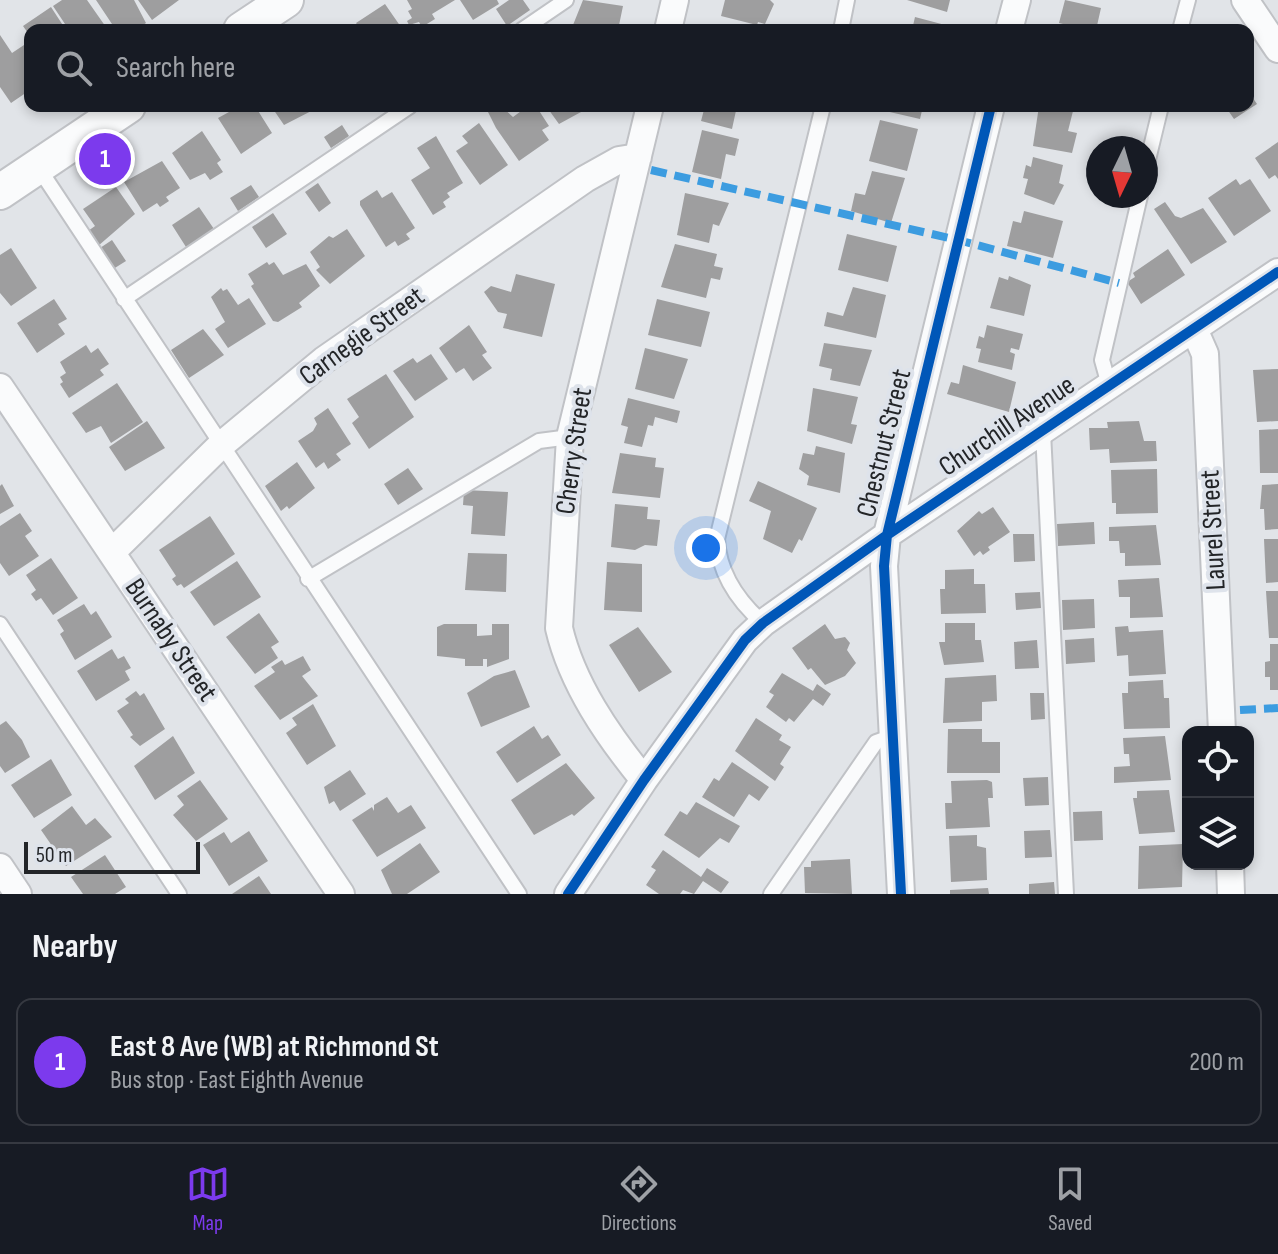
<!DOCTYPE html>
<meta charset="utf-8">
<style>
:root{--surface:#171b24;--page:#242831;--text:#f1f3f6;--muted:#9ea1a6;--line:#363941;--accent:#7c3aed}
body{margin:0;font-family:"Sofia Sans Condensed",sans-serif;background:var(--page);color:var(--text)}
.controls{position:absolute;right:24px;bottom:24px;display:grid;overflow:hidden;border-radius:16px;box-shadow:0 4px 12px #0003}
.controls button{width:72px;height:72px;display:grid;place-items:center;padding:0;border:0;border-bottom:2px solid var(--line);background:var(--surface);color:var(--text);font:40px sans-serif}
.compass{position:absolute;left:1086px;top:136px;width:72px;height:72px;border-radius:50%;background:var(--surface);box-shadow:0 4px 12px #0003;rotate:185deg}
.scale{position:absolute;left:24px;bottom:20px;width:176px;box-sizing:border-box;padding-left:8px;border:4px solid #232528;border-top:0;font-size:22px;line-height:28px;white-space:nowrap;color:#232528;-webkit-text-stroke:6px #dee3eb;paint-order:stroke}
.you{position:absolute;left:706px;top:548px;width:28px;height:28px;margin:-20px;border:6px solid #fff;border-radius:50%;background:#1a73e8;box-shadow:0 0 0 12px #1a73e833}
.badge{display:grid;place-items:center;width:52px;height:52px;border-radius:50%;background:var(--accent);color:#fff;font-size:26px;font-weight:700}
.pin{position:absolute;translate:-50% -50%;border:4px solid #fff;box-shadow:0 2px 8px #0006}
.list{margin:0;padding:0;list-style:none}
h2{display:flex;justify-content:space-between;align-items:center;height:104px;margin:0;padding:0 32px;font-size:34px}
h2 small{font-size:26px;font-weight:400;color:var(--muted)}
.list li{display:grid;grid-template-columns:52px 1fr auto;gap:24px;align-items:center;box-sizing:border-box;height:128px;margin:0 16px 16px;padding:0 16px;border:2px solid var(--line);border-radius:16px}
.list b{display:block;font-size:30px;white-space:nowrap}
.list p{margin:0;font-size:26px;white-space:nowrap;color:var(--muted)}
.list em{font-size:26px;font-style:normal;color:var(--muted)}
.icon{flex:none;width:44px;height:44px;fill:none;stroke:currentColor;stroke-width:2;stroke-linecap:round;stroke-linejoin:round}
.map{position:relative;flex:none;width:1278px;height:894px;overflow:hidden}
.search{position:absolute;background:var(--surface);box-shadow:0 4px 12px #0003;left:24px;right:24px;top:24px;height:88px;display:flex;align-items:center;gap:20px;box-sizing:border-box;padding:0 28px;border-radius:16px;color:var(--muted);font-size:30px}
.sheet{height:248px;background:var(--surface)}
nav{display:flex;justify-content:space-around;align-items:center;box-sizing:border-box;height:112px;border-top:2px solid var(--line);background:var(--surface);font-size:22px;color:var(--muted)}
nav a{display:grid;justify-items:center;gap:4px}
nav .on{color:var(--accent)}
.map>svg:first-child{display:block}
.building{fill:#9e9e9f}
.lines{fill:none;stroke-linecap:round;stroke-linejoin:round}
.service-casing{stroke:#c0c2c6;stroke-width:18}
.minor-casing{stroke:#c0c2c6;stroke-width:30}
.tertiary-casing{stroke:#c0c2c6;stroke-width:38}
.service{stroke:#fafbfc;stroke-width:14}
.minor{stroke:#fafbfc;stroke-width:26}
.tertiary{stroke:#fafbfc;stroke-width:34}
.quiet{stroke:#3c9ce0;stroke-width:8;stroke-dasharray:16 8;stroke-linecap:butt}
.cycleway-casing{stroke:#dee3eb;stroke-width:15}
.cycleway{stroke:#0057b8;stroke-width:10}
.labels{text-anchor:middle;dominant-baseline:central;stroke-width:8;stroke-linejoin:round;paint-order:stroke}
.street-label{font-size:28px;fill:#232528;stroke:#dee3eb}
</style>
<div class="map">
<svg width="1278" height="894" viewBox="0 0 1278 894">
<rect width="100%" height="100%" fill="#e1e4e8"/>
<!-- building -->
<path class="building" d="M62 0H87L108 30H69L53 6Z
M96 0H134L146 23 136 30H116Z
M138 0H179L152 20Z
M407 0H455L432 14 435 19 422 27 419 22 409 25 407 21 412 18 408 11 412 9Z
M460 0H497L499 4 473 20Z
M509 0H523L530 10 507 26 496 9Z
M583 0 623 6 618 30H571Z
M725 0H770L774 4 765 24 758 22 757 25 721 16Z
M907 0H950L947 12Z
M1065 0 1101 8 1096 30H1061L1063 24 1059 23Z
M385 4 403 30H361L356 23Z
M51 7 66 30H30V36L23 26Z
M915 17 949 26 948 30H912Z
M0 35 12 53 30 41V90L11 103 0 87Z
M1248 91 1257 104 1234 119 1225 106H1248Z
M240 106H255L272 133 241 154 218 118Z
M271 106H321L284 125Z
M489 106H501L513 117 528 106H536L549 126 542 130 549 140 519 161 496 128 486 108Z
M546 106H592L559 124Z
M705 106H737L732 129 701 121Z
M882 106H923L920 119 881 110Z
M1039 106 1073 111 1068 131 1077 133 1072 153 1033 146Z
M880 120 918 129 907 171 869 161Z
M479 123 508 165 480 185 456 151 468 143 462 136Z
M342 125 349 136 331 148 324 137Z
M702 130 739 139 735 156 726 154 721 179 692 172Z
M202 131 221 160 217 163 223 172 210 180 205 173 190 180 172 153Z
M436 136 463 183 447 193 450 197 443 202 446 207 433 215 411 180 430 168 417 148Z
M1278 142V179L1275 175 1269 179 1255 158Z
M1033 157 1063 165 1059 183 1064 185 1054 205 1024 194 1028 179 1023 178 1026 165 1031 167Z
M162 161 180 188 166 197 169 201 160 207 157 203 143 212 124 182Z
M872 171 905 178 891 223 851 211 855 193 865 195Z
M1236 179 1240 185 1250 179 1271 211 1234 236 1208 198Z
M318 183 331 203 319 212 305 192Z
M251 185 259 197 238 211 230 198Z
M116 187 135 214 98 246 88 231 95 226 83 209Z
M377 190 382 198 392 192 415 228 406 234 410 239 398 246 395 241 386 247 360 205V201Z
M685 193 729 203 719 226 713 224 709 243 677 235Z
M1165 202 1175 216 1181 218 1203 208 1227 242 1191 264 1154 209Z
M199 207 214 229 186 247 172 225Z
M1024 211 1063 221 1053 258 1007 246 1013 221 1021 223Z
M273 213 287 234 266 248 252 227Z
M347 229 365 256 330 284 316 270 320 267 310 252 329 236 333 238Z
M847 234 897 246 888 282 838 270Z
M112 240 126 261 110 271 97 250Z
M675 244 717 254 714 266 723 268 720 280 711 278 706 298 661 287Z
M11 248 37 288 11 306 0 293V255Z
M1168 249 1185 275 1141 304 1127 282 1135 277 1133 273Z
M267 262 269 265 274 262 283 275 306 264 320 286 299 303 302 307 278 322 273 321 251 286 254 284 248 274Z
M516 274 555 284 542 337 503 328 507 314 498 312 484 292 491 286 511 292Z
M1009 276 1031 285 1024 316 990 308 999 277 1008 280Z
M853 287 886 295 876 338 824 326 827 312 843 316Z
M221 288 223 291 227 289 238 305 249 298 266 324 228 348 215 329 225 322 211 297Z
M54 299 67 319 58 324 65 334 37 353 17 323Z
M657 299 710 312 701 347 648 335Z
M469 325 487 352 482 355 492 368 473 381 464 368 456 373 439 348Z
M987 325 1023 334 1019 350 1011 348 1010 352 1015 354 1012 370 978 362 981 349 976 348 979 336 984 338Z
M203 329 224 355 189 378 171 350Z
M824 343 872 350 860 386 830 380 832 369 819 366Z
M86 345 91 353 98 348 109 364 100 370 104 375 69 398 60 384 63 382 60 377 66 373 60 362Z
M645 348 688 359 674 399 635 389Z
M431 354 448 379 415 401 393 371 413 358 417 363Z
M963 365 1016 382 1009 412 947 394 951 382 959 384Z
M1278 369V421L1257 422 1253 370Z
M386 374 414 417 369 449 352 423 359 417 347 399Z
M117 383 143 422 111 443 101 426 86 433 72 413Z
M813 388 858 397 851 424 857 425 852 444 807 431Z
M628 398 680 411 677 423 655 417 653 426 648 425 642 447 624 443 628 427 621 425Z
M328 408 351 444 336 454 341 460 328 469 324 462 316 468 298 441 313 431 317 424 314 418Z
M147 421 165 448 125 471 109 447Z
M1139 421 1144 441H1156L1157 461 1110 463 1109 449 1090 450 1089 428H1108L1107 422Z
M1278 429V473H1260L1259 430Z
M816 446 845 453 840 493 807 485 809 476 799 469 803 453 814 455Z
M620 453 656 458 655 467 664 468 660 498 612 493Z
M297 462 315 488 289 509 287 506 281 511 265 486Z
M408 468 423 489 398 505 384 484Z
M1157 469 1158 513 1116 514V503H1112L1111 470Z
M758 481 817 508 802 541 799 539 792 553 763 539 771 511 749 501Z
M2 484 14 506 0 514V486Z
M1278 484V529L1265 530 1264 509H1260L1262 485Z
M464 490 508 492 505 536 471 534 473 506 463 505Z
M615 504 648 507 647 519 660 520 657 546 645 545 635 550 611 547Z
M993 507 1010 532 988 547 990 550 983 555 980 551 974 556 957 531 979 511 982 514Z
M20 513 32 531 25 536 39 556 9 576 0 563V526Z
M210 516 235 554 184 588 181 584 177 586 172 579 176 576 159 550Z
M1094 522 1095 544 1058 546 1057 524Z
M1156 525 1161 565 1125 566V553H1120L1119 541H1109V527Z
M1013 534H1034L1035 561 1014 562Z
M1264 539H1278V582L1266 583Z
M468 553 507 554 506 592 465 590Z
M51 558 78 598 53 615 41 598 36 601 31 594 36 590 26 575Z
M237 561 261 597 214 626 190 592Z
M607 562 642 564V612L604 610Z
M974 569V584H985L986 613 941 614 940 589H945V570Z
M1159 578 1163 617 1130 618V597H1119L1118 580Z
M1266 591H1278V638H1269Z
M1040 592 1041 608 1016 610 1015 593Z
M1094 599 1095 628 1063 630 1062 600Z
M84 604 91 615 96 611 112 637 75 660 60 634 64 631 57 620Z
M259 613 279 642 271 647 278 658 255 674 226 637Z
M945 623H975V640H981L984 662 944 665 939 642H945Z
M444 624H477V636L492 635V624H509V659L487 667V659H483V666H465V659L437 656V627Z
M825 624 835 639 845 637 850 643 847 650 856 663 845 676 825 685 811 668 808 670 792 648Z
M1128 626 1129 632 1163 630 1166 674 1129 676 1128 655 1117 656 1115 627Z
M638 627 672 672 639 692 609 645Z
M1094 638 1095 662 1066 664 1065 640Z
M1037 640 1039 668 1015 669 1014 642Z
M1270 644H1278V690H1270V677H1265V662L1270 661Z
M112 649 118 659 124 656 131 668 125 671 130 680 96 701 77 671Z
M303 656 311 670 302 676 318 696 280 720 254 686 275 672 271 667 282 660 285 665Z
M515 670 530 707 481 727 467 693 494 676Z
M782 673 813 691 817 684 831 694 823 706 813 699 794 722 789 718 786 722 766 707 774 695 769 692Z
M996 675 997 701 982 702V721L943 723 945 678Z
M1163 680 1164 698H1169L1170 728 1124 729 1122 693H1128V682Z
M136 691 140 696 144 693 165 729 140 746 130 737 133 735 117 711 129 703 125 699Z
M1030 693H1044L1045 719 1031 720Z
M313 704 336 746 307 765 286 733 297 725 292 718Z
M756 718 782 735 779 740 791 747 780 764 784 767 775 781 735 751Z
M6 721 22 740 30 757 5 773 0 766V725Z
M534 726 542 739 548 735 561 755 517 783 496 752Z
M948 729H982V742H1000V773H947Z
M173 736 195 773 155 800 134 766Z
M1165 736 1171 780 1114 783V767L1130 766 1129 754H1124L1123 738Z
M51 759 72 795 34 818 11 785Z
M732 762 769 787 759 801 749 794 734 817 702 797 714 778 719 781Z
M566 763 595 798 574 816 572 814 534 835 511 800Z
M350 770 366 794 340 811 334 801 329 804 324 787Z
M1048 777 1049 805 1025 806 1023 778Z
M200 780 228 819 196 841 173 815 184 805 177 796Z
M987 780 992 782 993 798H988L990 827 946 829 945 803H952L951 781Z
M1169 790 1175 832 1139 834 1133 798H1137V791Z
M387 797 398 813 411 805 426 828 377 857 352 820 372 807 374 811V805Z
M696 802 740 826 729 843 720 838 699 858 664 835 680 811 687 815Z
M72 806 86 825 95 818 112 837 66 866 41 830Z
M1102 811 1103 840 1074 841 1073 812Z
M1050 830 1052 857 1025 858 1024 831Z
M249 831 268 861 229 886 203 845 224 832 231 843Z
M977 835V846L986 848 987 880 951 882 949 836Z
M420 843 440 872 407 894H392L381 870Z
M1183 844 1182 887 1138 889 1139 846Z
M663 850 701 877 707 868 729 882 721 893 703 881 694 894 683 890 680 894H659L646 885 656 870 651 867Z
M105 855 126 887 115 894H83L71 877Z
M850 859 852 894 805 893 804 867H811V861Z
M259 876 271 894H232Z
M1054 882 1055 894H1029V884Z
M988 888 989 894H950V890Z"/>
<g class="lines">
<defs>
<path id="service" d="M522 30 566 0
M841 30 847 0
M1180 30 1188 0
M38 167 519 894
M1146 168 1161 106
M124 299 410 106
M1109 385 1102 360 1140 196
M1043 432 1066 894
M308 579 539 441 570 437
M763 623C738 601 719 574 717 539L823 106
M0 624 179 894
M771 894 876 742 893 736"/>
<path id="minor" d="M1245 0 1278 49
M668 30 675 0
M1009 30 1017 0
M1194 329 1205 354 1222 732
M0 387 341 894
M112 552 220 446 324 360 585 179 619 160 638 157
M644 780C608 736 572 684 559 628L570 437 650 106
M1230 864 1231 894
M0 867 18 894
M568 894 644 780 745 640 763 623 887 535 1278 272
M901 894 884 566 887 535 991 106"/>
<path id="tertiary" d="M241 30 286 0
M0 192 128 106"/>
</defs>
<!-- service casing -->
<use href="#service" class="service-casing"/>
<!-- minor casing -->
<use href="#minor" class="minor-casing"/>
<!-- tertiary casing -->
<use href="#tertiary" class="tertiary-casing"/>
<!-- service -->
<use href="#service" class="service"/>
<!-- minor -->
<use href="#minor" class="minor"/>
<!-- tertiary -->
<use href="#tertiary" class="tertiary"/>
<!-- quiet -->
<path class="quiet" d="M651 170 958 240 1119 283
M1240 710 1278 708"/>
<defs>
<path id="cycleway" d="M568 894 644 780 745 640 763 623 887 535 1278 272
M901 894 884 566 887 535 991 106"/>
</defs>
<!-- cycleway casing -->
<use href="#cycleway" class="cycleway-casing"/>
<!-- cycleway -->
<use href="#cycleway" class="cycleway"/>
</g>
<g class="labels">
<!-- street labels -->
<g class="street-label">
<text transform="translate(362 336) rotate(-36)">Carnegie Street</text>
<text transform="translate(1007 426) rotate(-34)">Churchill Avenue</text>
<text transform="translate(884 443) rotate(-76)">Chestnut Street</text>
<text transform="translate(574 451) rotate(-82)">Cherry Street</text>
<text transform="translate(1213 530) rotate(-93)">Laurel Street</text>
<text transform="translate(171 640) rotate(56)">Burnaby Street</text>
</g>
</g>
</svg>
<div class="controls">
<button><svg class="icon" aria-label="locate" viewBox="0 0 24 24"><circle cx="12" cy="12" r="6"/><path d="M12 2v4M12 18v4M2 12h4M18 12h4"/></svg></button>
<button><svg class="icon" aria-label="layers" viewBox="0 0 24 24"><path d="M12 4l9 5-9 5-9-5zM3 14l9 5 9-5"/></svg></button>
</div>
<svg class="compass" viewBox="-18 -18 36 36"><path d="M0-13l5 13h-10z" fill="#e53935"/><path d="M0 13l5-13h-10z" fill="#9ea1a6"/></svg>
<div class="scale">50 m</div>
<div class="you"></div>
<div class="pin badge" style="left:105px;top:159px">1</div>
<div class="search"><svg class="icon" aria-label="search" viewBox="0 0 24 24"><circle cx="10" cy="10" r="6"/><path d="M15 15l6 6"/></svg>Search here</div>
</div>
<section class="sheet">
<h2>Nearby<small></small></h2>
<ul class="list">
<li><span class="badge">1</span><div><b>East 8 Ave (WB) at Richmond St</b><p>Bus stop · East Eighth Avenue</p></div><em>200 m</em></li>
</ul>
</section>
<nav>
<a class="on"><svg class="icon" aria-label="map" viewBox="0 0 24 24"><path d="M3 6l6-2 6 2 6-2v14l-6 2-6-2-6 2zM9 4v14M15 6v14"/></svg>Map</a>
<a><svg class="icon" aria-label="directions" viewBox="0 0 24 24"><path d="M12 3l9 9-9 9-9-9zM9 14v-3h6M13 9l2 2-2 2"/></svg>Directions</a>
<a><svg class="icon" aria-label="saved" viewBox="0 0 24 24"><path d="M7 4h10v16l-5-4-5 4z"/></svg>Saved</a>
</nav>
